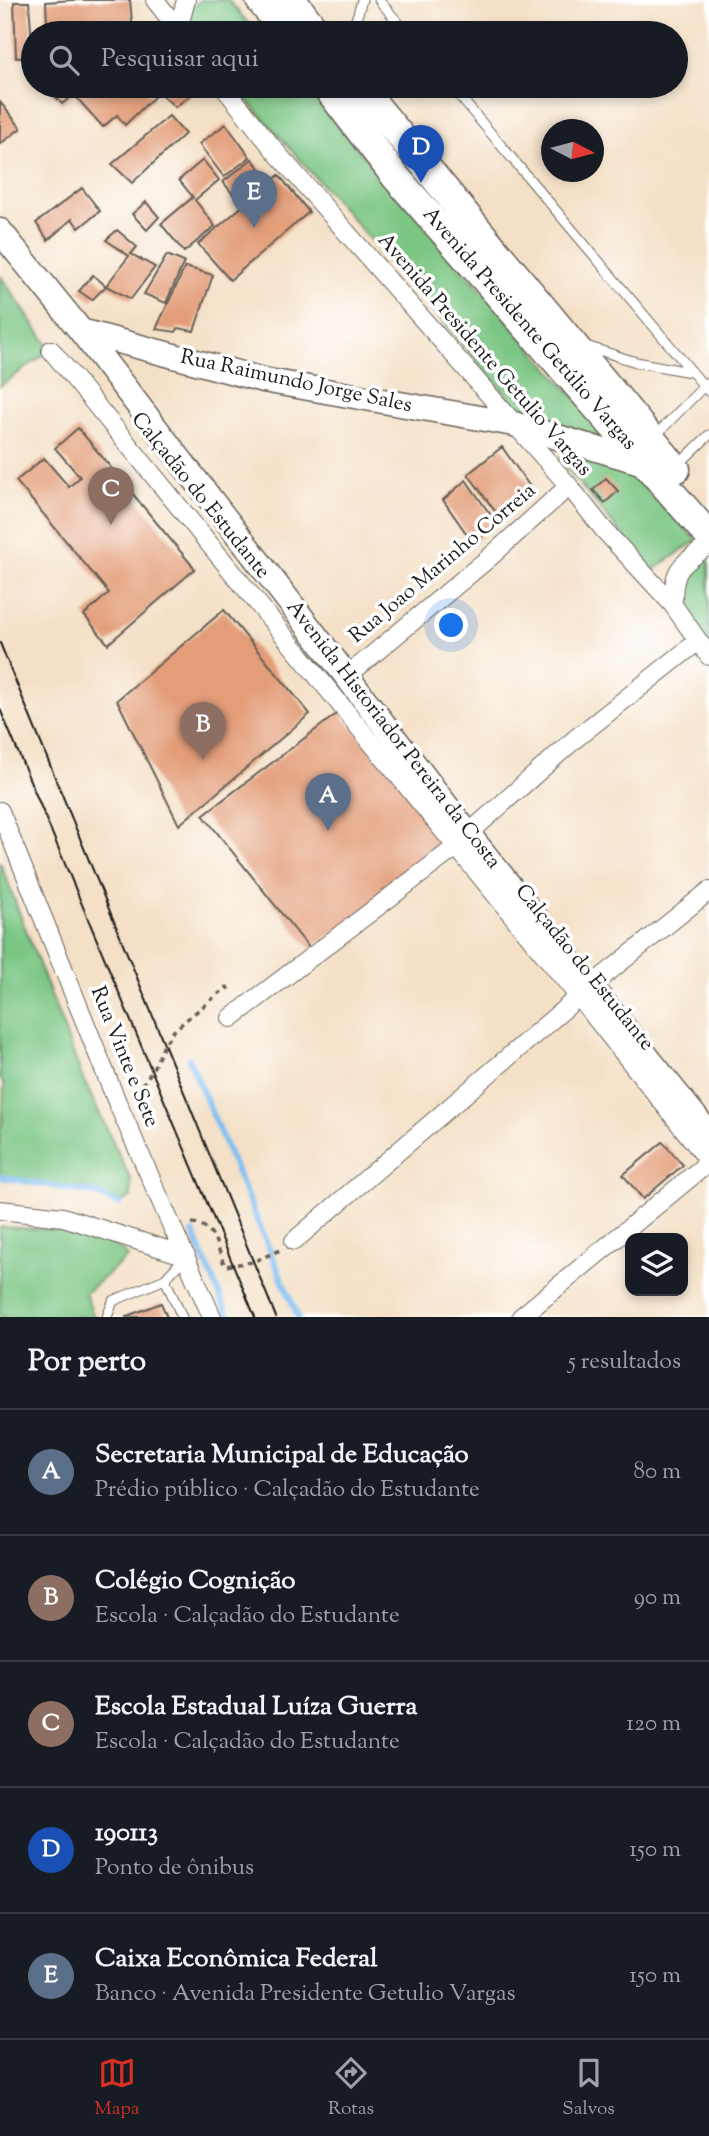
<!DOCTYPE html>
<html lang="pt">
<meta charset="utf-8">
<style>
:root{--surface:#171b24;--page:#20242c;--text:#f1f3f6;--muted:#9ea1a6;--line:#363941;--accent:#d93025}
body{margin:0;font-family:"Sorts Mill Goudy",serif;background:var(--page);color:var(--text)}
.controls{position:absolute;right:21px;bottom:21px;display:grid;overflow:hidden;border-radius:14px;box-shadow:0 4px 10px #0003}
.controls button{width:63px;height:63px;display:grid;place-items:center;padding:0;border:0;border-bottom:2px solid var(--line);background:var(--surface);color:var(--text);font:35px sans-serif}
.compass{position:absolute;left:541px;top:119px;width:63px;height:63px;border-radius:50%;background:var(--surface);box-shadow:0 4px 10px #0003;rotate:96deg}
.you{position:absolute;left:452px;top:626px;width:24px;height:24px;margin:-18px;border:5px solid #fff;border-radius:50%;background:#1a73e8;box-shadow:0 0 0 10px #1a73e833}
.badge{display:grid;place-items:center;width:46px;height:46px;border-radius:50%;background:var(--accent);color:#fff;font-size:23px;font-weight:700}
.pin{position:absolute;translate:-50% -58px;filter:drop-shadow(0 2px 4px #0008)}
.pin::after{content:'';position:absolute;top:37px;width:24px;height:21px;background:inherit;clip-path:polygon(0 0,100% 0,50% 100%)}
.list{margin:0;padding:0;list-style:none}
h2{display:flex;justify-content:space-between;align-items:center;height:91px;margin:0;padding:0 28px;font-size:30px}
h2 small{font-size:23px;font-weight:400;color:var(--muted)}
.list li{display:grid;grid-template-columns:46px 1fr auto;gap:21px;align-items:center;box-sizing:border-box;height:126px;padding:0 28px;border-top:2px solid var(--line)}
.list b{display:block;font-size:26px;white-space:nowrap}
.list p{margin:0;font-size:23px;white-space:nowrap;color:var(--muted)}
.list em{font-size:23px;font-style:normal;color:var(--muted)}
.icon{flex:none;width:38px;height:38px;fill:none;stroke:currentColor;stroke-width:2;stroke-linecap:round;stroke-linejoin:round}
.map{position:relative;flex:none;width:709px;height:1317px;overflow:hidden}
.search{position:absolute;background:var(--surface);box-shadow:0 4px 10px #0003;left:21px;right:21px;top:21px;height:77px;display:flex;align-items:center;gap:18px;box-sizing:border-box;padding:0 24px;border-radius:38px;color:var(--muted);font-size:26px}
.sheet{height:721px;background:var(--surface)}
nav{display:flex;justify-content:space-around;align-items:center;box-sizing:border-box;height:98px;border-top:2px solid var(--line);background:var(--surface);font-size:19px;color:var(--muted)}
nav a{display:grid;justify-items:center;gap:4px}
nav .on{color:var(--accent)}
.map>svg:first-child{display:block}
.green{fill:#7bc684;stroke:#4c7150;stroke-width:2}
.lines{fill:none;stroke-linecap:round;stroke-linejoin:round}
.stream{stroke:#7ebef2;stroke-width:6}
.building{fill:#e39d78}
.lane-casing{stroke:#686158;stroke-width:11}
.street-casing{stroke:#686158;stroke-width:20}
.secondary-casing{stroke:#686158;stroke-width:27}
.primary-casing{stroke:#686158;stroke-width:31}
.path{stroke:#686158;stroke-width:3.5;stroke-dasharray:5 5;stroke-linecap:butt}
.lane{stroke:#fff;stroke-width:9}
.street{stroke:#fff;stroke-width:18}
.secondary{stroke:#fff;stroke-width:24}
.primary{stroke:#fff;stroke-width:28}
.tram{stroke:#1c1c1c;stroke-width:2}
.labels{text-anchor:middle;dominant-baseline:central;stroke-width:7;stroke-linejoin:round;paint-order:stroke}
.street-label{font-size:21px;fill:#1c1c1c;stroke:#fff}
</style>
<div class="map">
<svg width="709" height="1317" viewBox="0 0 709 1317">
<rect width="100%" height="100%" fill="#fff"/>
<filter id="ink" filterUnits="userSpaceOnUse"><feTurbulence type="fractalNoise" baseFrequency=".0143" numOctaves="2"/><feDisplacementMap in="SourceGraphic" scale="14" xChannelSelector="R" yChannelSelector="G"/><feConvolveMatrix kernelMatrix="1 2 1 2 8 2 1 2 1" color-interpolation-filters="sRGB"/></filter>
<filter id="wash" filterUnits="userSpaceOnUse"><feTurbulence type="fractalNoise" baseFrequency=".00686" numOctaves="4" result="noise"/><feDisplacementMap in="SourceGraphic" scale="28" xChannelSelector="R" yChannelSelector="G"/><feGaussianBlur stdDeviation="1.57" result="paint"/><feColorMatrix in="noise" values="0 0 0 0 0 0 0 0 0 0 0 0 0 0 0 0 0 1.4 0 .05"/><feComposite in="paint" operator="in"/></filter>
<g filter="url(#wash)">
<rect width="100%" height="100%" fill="#f4e0c6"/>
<!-- green -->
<path class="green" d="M201 0H228L257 33H189L187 11Z
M235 86H303L611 439 528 419Z
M0 275 51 350 0 386Z
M557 457 621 465 697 540 652 571Z
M709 545V656L673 605 679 567Z
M0 862 83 1079 131 1180V1197L119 1204 94 1193 0 1177V1126H2L4 1084 0 1079Z
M0 1227C37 1229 101 1227 128 1257L85 1293 94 1317H0Z"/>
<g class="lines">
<!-- stream -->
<path class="stream" d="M189 1059 298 1317
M0 1177 94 1193 119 1204
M193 1232 229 1317"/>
</g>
<g id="blocks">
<!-- building -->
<path class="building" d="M73 0H130L133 33H64L63 22 47 24 46 2Z
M14 2H29L33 57 16 58Z
M46 86H85L62 104Z
M91 86H150L145 91 154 97 125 125 117 115 103 127 76 97Z
M174 86H193L198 90 175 107 162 95Z
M0 102 21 128 0 144Z
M169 116 185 134 132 183 112 164Z
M226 124 250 157 224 177 199 144Z
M252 159 269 179 240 203 223 182Z
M203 160 219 180 195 200 215 226 184 252 161 224 193 197 179 180Z
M279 175 309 212 230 280 198 244Z
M82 188 100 211 79 228 72 219 48 240 36 223Z
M146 202 159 217 147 230 132 214Z
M117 230 137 247 131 254 155 267 131 299 106 286 129 256 106 240Z
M167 255 184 262 166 303 144 294Z
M185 267 213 275 194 331 178 328 176 332 156 329Z
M93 275 106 286 92 300 79 291Z
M78 428 195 569 108 644 84 615 109 593 16 481 44 458 69 487 80 477 55 448Z
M502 447 533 491 500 518 468 474Z
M606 478 618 491 605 503 593 490Z
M466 480 497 524 473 543 443 500Z
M224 610 310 714 179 825 117 700Z
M339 712 453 846 310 949 203 815Z
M663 1142 683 1165 643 1199 623 1175Z
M161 1303 167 1317H125Z"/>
</g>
</g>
<g filter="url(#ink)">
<use href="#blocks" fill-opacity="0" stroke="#686158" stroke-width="2"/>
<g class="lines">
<defs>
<path id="lane" d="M379 0 407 33
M352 33 362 0
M451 86 709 392
M586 346 636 362 690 372
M654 437 709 381
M678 465 709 435
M165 1279 182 1317
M107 1317 113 1301 165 1279 186 1256"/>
<path id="street" d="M155 0 181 33
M178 30 186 0
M223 86 276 152 569 486 604 530 673 605 709 656
M51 350 579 997 709 1161
M673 605C673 567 680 566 709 545
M347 676 490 557 569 486
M0 811 117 1102 212 1317
M231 1018 456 847 468 834 575 739 697 642
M0 1210 63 1217 186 1256
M294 1241 591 986 709 891
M521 1317 709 1162"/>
<path id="secondary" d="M0 231 81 331 468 834 709 1134
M81 331 263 380 514 424 647 464"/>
<path id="primary" d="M260 0 286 33
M292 0 317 33
M326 86 395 176 709 536
M359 86 676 469"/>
</defs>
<!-- lane casing -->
<use href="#lane" class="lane-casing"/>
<!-- street casing -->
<use href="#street" class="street-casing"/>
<!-- secondary casing -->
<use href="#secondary" class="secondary-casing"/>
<!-- primary casing -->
<use href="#primary" class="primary-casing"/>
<!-- path -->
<path class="path" d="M134 1091C155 1077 157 1052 172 1033 184 1020 212 1000 227 987L231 993
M192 1223C215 1225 216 1246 225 1266L253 1262 280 1250"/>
<!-- lane -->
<use href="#lane" class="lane"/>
<!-- street -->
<use href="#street" class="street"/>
<!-- secondary -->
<use href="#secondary" class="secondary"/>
<!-- primary -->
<use href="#primary" class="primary"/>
<!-- tram -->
<path class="tram" d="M0 643 276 1317
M0 709 255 1317"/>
</g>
</g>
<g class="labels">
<!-- street labels -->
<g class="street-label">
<text transform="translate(529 329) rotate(49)">Avenida Presidente Getúlio Vargas</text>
<text transform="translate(484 355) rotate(49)">Avenida Presidente Getulio Vargas</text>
<text transform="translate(296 382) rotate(12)">Rua Raimundo Jorge Sales</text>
<text transform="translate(200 496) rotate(51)">Calçadão do Estudante</text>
<text transform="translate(443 564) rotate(-40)">Rua Joao Marinho Correia</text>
<text transform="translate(393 735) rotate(52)">Avenida Historiador Pereira da Costa</text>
<text transform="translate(584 968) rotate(51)">Calçadão do Estudante</text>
<text transform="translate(124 1057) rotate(68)">Rua Vinte e Sete</text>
</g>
</g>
</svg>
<div class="controls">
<button><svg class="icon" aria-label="layers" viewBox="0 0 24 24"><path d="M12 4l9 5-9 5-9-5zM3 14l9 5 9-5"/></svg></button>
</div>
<svg class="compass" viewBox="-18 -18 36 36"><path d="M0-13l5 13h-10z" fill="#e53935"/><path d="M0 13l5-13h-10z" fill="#9ea1a6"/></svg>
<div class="you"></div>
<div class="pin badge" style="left:328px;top:831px;background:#5c6f8a">A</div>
<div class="pin badge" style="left:203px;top:760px;background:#8d6e63">B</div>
<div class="pin badge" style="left:111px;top:525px;background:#8d6e63">C</div>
<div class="pin badge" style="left:421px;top:183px;background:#1a4fb4">D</div>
<div class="pin badge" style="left:254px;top:228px;background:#5c6f8a">E</div>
<div class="search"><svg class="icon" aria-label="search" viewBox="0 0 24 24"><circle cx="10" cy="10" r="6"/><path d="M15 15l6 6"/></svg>Pesquisar aqui</div>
</div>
<section class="sheet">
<h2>Por perto<small>5 resultados</small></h2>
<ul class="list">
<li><span class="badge" style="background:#5c6f8a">A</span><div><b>Secretaria Municipal de Educação</b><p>Prédio público · Calçadão do Estudante</p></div><em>80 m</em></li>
<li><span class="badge" style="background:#8d6e63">B</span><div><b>Colégio Cognição</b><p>Escola · Calçadão do Estudante</p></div><em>90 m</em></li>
<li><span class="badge" style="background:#8d6e63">C</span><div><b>Escola Estadual Luíza Guerra</b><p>Escola · Calçadão do Estudante</p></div><em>120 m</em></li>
<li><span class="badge" style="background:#1a4fb4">D</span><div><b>190113</b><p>Ponto de ônibus</p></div><em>150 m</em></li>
<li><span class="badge" style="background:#5c6f8a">E</span><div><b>Caixa Econômica Federal</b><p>Banco · Avenida Presidente Getulio Vargas</p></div><em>150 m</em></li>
</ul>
</section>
<nav>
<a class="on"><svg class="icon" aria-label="map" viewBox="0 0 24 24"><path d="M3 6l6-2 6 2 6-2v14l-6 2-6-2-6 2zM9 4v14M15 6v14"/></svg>Mapa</a>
<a><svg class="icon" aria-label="directions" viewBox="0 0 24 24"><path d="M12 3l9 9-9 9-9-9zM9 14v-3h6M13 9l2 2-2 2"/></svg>Rotas</a>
<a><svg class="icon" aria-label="saved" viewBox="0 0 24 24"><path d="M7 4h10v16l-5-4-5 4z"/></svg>Salvos</a>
</nav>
